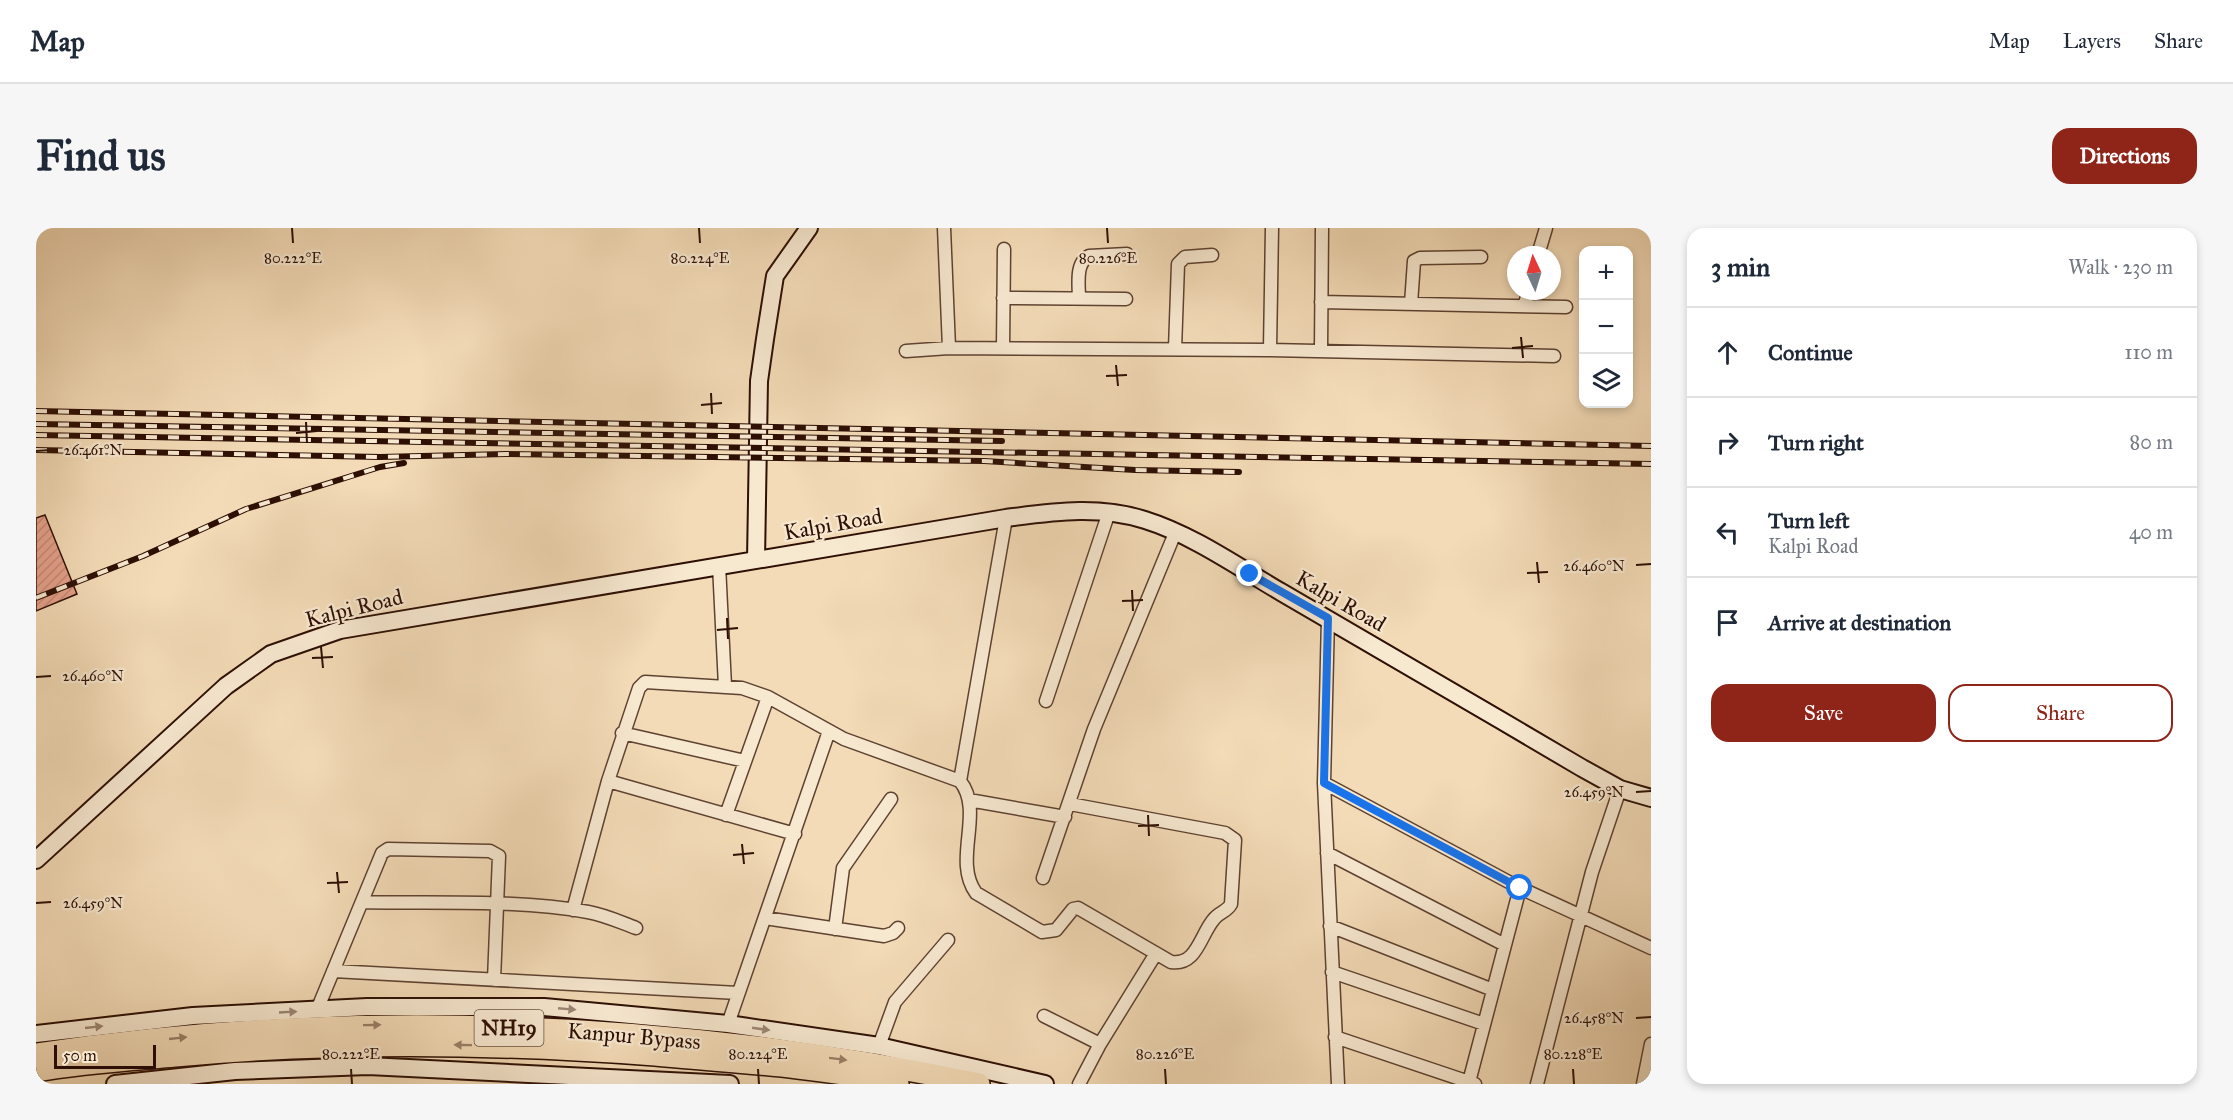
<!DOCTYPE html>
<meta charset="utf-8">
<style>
:root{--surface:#fff;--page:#f6f6f7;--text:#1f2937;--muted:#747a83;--line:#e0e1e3;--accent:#8f2418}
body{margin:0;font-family:"IM FELL Great Primer",serif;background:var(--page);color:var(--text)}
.controls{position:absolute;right:18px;top:18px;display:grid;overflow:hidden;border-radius:12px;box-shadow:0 3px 9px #0003}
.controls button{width:54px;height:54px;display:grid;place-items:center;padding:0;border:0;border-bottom:2px solid var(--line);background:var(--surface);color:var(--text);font:30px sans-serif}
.compass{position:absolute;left:1471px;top:18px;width:54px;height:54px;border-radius:50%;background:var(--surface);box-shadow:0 3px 9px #0003;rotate:356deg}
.scale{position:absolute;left:18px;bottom:15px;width:102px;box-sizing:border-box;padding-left:6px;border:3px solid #2d0f04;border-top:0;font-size:16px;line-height:21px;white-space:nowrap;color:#2d0f04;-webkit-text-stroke:4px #f7e8d0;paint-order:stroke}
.stop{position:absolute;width:18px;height:18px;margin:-14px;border:4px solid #1a73e8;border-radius:50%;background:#fff}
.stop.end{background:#1a73e8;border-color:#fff;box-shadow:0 2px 6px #0008}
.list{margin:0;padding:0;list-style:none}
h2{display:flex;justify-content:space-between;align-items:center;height:78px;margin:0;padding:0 24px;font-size:26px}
h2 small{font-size:20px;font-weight:400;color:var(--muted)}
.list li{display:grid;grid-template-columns:39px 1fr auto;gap:18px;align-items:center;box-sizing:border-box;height:90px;padding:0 24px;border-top:2px solid var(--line)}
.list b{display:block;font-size:22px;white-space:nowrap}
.list p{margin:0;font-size:20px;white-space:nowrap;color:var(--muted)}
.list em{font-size:20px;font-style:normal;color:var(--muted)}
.actions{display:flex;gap:12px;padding:18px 24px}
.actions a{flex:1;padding:14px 0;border:2px solid var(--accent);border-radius:18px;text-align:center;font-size:21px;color:var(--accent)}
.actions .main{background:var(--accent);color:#fff}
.icon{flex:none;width:33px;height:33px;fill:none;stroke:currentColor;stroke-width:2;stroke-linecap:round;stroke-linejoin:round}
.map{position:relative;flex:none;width:1615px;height:856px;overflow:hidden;border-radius:18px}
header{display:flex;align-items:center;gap:36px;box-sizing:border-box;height:84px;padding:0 30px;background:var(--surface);border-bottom:2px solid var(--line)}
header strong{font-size:28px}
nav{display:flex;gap:33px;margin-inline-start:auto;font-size:21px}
.intro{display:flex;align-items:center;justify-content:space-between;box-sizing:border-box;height:144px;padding:0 36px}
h1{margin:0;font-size:42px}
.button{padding:15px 27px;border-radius:18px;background:var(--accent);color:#fff;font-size:21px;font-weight:700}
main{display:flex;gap:36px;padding:0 36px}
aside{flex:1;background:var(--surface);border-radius:18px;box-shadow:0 3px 9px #0003}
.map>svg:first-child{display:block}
.building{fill:url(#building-hatch);stroke:#2d0f04;stroke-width:1.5}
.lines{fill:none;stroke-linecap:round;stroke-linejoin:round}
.street-casing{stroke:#5e4231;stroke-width:15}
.secondary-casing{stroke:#2d0f04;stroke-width:20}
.highway-casing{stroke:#2d0f04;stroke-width:24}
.street{stroke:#f7e8d0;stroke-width:12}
.secondary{stroke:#f7e8d0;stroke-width:16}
.highway{stroke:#f3dbb7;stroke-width:21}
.rail-casing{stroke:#2d0f04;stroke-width:6}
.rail{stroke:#f7e8d0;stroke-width:4;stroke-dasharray:11;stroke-linecap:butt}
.oneway{fill:#9c8674}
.oneway2{fill:#9a7f66}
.route{stroke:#1a73e8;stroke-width:8}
.ticks{fill:none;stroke:#2d0f04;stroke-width:2}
.labels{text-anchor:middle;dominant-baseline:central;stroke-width:4.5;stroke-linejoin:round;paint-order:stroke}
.shield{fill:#f7e8d0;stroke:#6a5041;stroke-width:1.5}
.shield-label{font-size:21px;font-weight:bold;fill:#2d0f04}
.street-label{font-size:22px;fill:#2d0f04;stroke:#f7e8d0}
.ticks-label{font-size:15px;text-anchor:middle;fill:#2d0f04;stroke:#f7e8d0;stroke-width:4.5;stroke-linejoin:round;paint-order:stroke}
</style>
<header>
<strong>Map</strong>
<nav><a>Map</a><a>Layers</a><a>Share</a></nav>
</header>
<div class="intro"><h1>Find us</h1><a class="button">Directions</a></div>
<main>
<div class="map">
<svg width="1615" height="856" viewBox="0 0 1615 856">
<defs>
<pattern id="building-hatch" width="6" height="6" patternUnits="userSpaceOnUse" patternTransform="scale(1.5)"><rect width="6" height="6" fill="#e5a18b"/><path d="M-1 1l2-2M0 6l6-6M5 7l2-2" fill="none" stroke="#c58976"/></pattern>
</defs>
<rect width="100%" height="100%" fill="#f3dbb7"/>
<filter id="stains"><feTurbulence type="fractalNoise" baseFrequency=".00333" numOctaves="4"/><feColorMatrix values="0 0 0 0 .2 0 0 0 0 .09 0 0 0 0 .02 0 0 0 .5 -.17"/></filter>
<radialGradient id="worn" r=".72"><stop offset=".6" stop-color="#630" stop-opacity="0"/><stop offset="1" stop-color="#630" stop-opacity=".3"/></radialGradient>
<!-- building -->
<path class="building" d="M9 287 41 366 0 383V290Z"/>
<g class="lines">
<defs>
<path id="street" d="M908 0 913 120 1234 122 1518 128
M1502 27 1510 0
M967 70 1090 71
M1043 71C1043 57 1039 35 1053 28L1091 26
M1285 74 1530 79
M1375 76 1378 33 1384 30 1445 29
M1488 78 1493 63
M967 120 968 21
M1139 121 1142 36 1149 29 1176 27
M1234 122 1236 0
M870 123 913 120
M1285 123 1286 0
M683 337 689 458
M1292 390 1288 555 1302 856
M1010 473 1073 284
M586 505 709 533
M572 553 759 606
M924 553 970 290
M1288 555 1484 660 1615 720
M933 572 1029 589
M690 587 732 469
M1291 625 1469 717
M1007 650 1058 501 1139 305
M326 674C400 676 479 671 552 684 569 687 584 694 600 700
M537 682 572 553 603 460 609 454 706 460 732 469 808 511 924 553C949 584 916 632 940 665L1006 704 1020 702 1037 681 1042 680 1135 734C1161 738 1164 707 1178 691 1183 684 1191 684 1195 676L1199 612 1189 605 1034 576
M729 690 848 708 857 705 862 700
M1294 698 1457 762
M799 701 807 640 855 571
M297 743 702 765
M1296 744 1448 796
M281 782 346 625 352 621 454 623 463 628 458 752
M1008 788 1064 816
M692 796 793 503
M1299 809 1439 856
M843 818 859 774 912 712
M1433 854 1484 660
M1043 856 1064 816 1119 727
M1501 856 1556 644 1584 561
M1607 856 1615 816"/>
<path id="secondary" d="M720 332 723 153 729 111 739 48 773 0
M0 632 190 458 235 426 304 402 970 290C1017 284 1062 277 1109 292 1157 307 1202 339 1245 364 1346 423 1446 481 1546 540L1584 561 1615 570
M0 806 157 788 331 779H508L692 796 843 818 1009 856
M79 856 199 843 332 838 694 856"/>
<path id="highway" d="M0 826C312 779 635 792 943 856
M0 843C46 835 93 832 139 828 299 813 459 815 619 827 698 834 784 839 862 856"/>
</defs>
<!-- street casing -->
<use href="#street" class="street-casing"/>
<!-- secondary casing -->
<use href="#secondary" class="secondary-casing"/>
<!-- highway casing -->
<use href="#highway" class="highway-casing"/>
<!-- street -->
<use href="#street" class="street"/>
<!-- secondary -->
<use href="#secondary" class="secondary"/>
<!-- highway -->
<use href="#highway" class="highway"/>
<defs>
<path id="rail" d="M0 183 1615 218
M0 196 966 213
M0 207 1615 236
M0 222 344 229 470 226 948 233 1099 242 1203 244
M0 370 107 328 210 281 344 239 368 235"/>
</defs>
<!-- rail casing -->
<use href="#rail" class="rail-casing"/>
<!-- rail -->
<use href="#rail" class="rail"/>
</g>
<!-- one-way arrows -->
<defs><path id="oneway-solid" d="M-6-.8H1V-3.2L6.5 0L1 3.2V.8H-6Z" transform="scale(1.5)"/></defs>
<g class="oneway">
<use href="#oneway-solid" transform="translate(531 781) rotate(5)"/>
<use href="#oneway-solid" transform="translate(252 784) rotate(-3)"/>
<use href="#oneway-solid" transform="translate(58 799) rotate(-6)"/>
<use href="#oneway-solid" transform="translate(725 801) rotate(8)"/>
</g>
<g class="oneway2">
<use href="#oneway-solid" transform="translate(336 797) rotate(-1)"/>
<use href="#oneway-solid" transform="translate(142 810) rotate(-6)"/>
<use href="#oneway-solid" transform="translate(427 817) rotate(-179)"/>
<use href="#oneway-solid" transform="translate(802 831) rotate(7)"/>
</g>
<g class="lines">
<!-- route -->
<path class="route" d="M1214 346 1292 390 1288 555 1484 660"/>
</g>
<!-- ticks -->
<path class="ticks" d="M256 0 257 15M663 0 664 15M1071 0 1072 15M1485 109 1487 130M1476 120 1497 118M1080 137 1082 158M1070 148 1091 147M675 165 676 186M665 177 686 175M270 194 271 215M260 205 281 203M0 223 15 222M1501 334 1503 355M1600 337 1615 336M1491 345 1512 344M1096 362 1097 383M1086 373 1107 372M691 390 692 411M681 402 702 400M285 419 287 440M276 430 297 429M0 449 15 448M1600 564 1615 563M1112 587 1113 608M1102 598 1123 597M706 616 708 636M697 627 718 625M301 644 303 665M291 655 312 654M0 675 15 674M1600 790 1615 789M315 841 316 856M722 841 723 856M1129 841 1130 856M1537 841 1538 856"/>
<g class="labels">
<!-- shield labels -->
<rect class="shield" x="438.5" y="782" width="69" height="36" rx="4.5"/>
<g class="shield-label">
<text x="473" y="800">NH19</text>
</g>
<!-- street labels -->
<g class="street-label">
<text transform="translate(797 296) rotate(-10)">Kalpi Road</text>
<text transform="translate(1305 373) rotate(30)">Kalpi Road</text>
<text transform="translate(318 380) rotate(-14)">Kalpi Road</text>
<text transform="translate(598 808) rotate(5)">Kanpur Bypass</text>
</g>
</g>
<g class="ticks-label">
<text x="257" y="35">80.222°E</text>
<text x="664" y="35">80.224°E</text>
<text x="1072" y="35">80.226°E</text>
<text x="57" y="227">26.461°N</text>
<text x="1558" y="343">26.460°N</text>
<text x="57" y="453">26.460°N</text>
<text x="1558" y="569">26.459°N</text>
<text x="57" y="680">26.459°N</text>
<text x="1558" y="795">26.458°N</text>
<text x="315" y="831">80.222°E</text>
<text x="722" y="831">80.224°E</text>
<text x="1129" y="831">80.226°E</text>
<text x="1537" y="831">80.228°E</text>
</g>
<rect width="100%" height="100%" filter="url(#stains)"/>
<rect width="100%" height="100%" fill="url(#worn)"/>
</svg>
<div class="controls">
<button>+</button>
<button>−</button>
<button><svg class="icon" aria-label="layers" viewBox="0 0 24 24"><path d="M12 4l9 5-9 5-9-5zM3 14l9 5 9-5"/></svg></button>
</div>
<svg class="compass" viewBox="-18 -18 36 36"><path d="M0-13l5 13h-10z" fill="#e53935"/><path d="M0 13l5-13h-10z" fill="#747a83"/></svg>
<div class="scale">50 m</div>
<div class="stop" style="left:1484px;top:660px"></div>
<div class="stop end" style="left:1214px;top:346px"></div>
</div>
<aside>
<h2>3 min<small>Walk · 230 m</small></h2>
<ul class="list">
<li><svg class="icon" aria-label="ahead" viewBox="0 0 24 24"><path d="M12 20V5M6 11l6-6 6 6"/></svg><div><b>Continue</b></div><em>110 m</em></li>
<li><svg class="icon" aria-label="right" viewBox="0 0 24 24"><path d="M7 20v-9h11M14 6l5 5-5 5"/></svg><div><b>Turn right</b></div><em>80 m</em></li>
<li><svg class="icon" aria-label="left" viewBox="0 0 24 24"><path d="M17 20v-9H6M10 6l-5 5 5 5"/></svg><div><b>Turn left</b><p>Kalpi Road</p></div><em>40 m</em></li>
<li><svg class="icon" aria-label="arrive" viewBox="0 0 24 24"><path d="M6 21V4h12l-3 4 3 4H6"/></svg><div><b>Arrive at destination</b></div></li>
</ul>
<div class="actions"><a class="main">Save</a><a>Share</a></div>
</aside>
</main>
